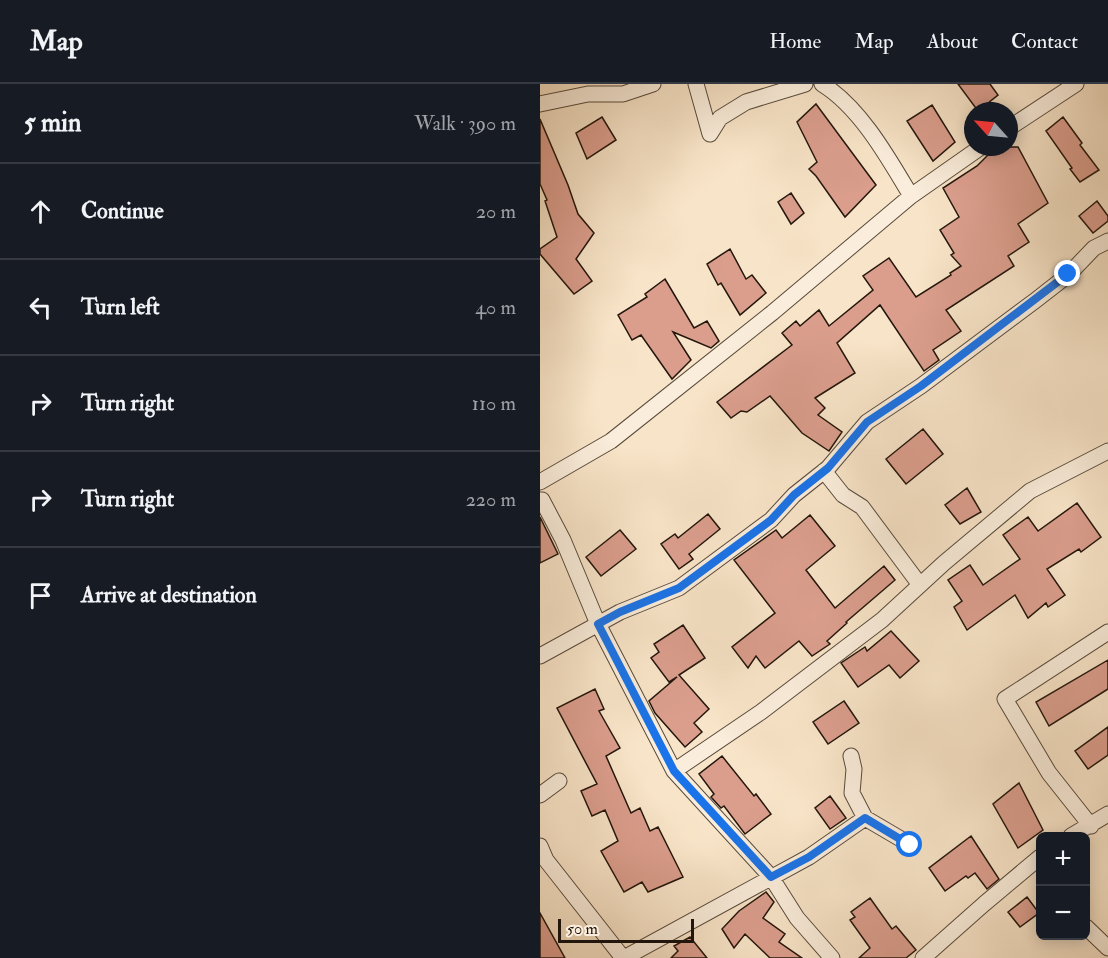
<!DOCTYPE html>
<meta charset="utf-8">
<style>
:root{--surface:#171b24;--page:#242831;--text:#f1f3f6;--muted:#9ea1a6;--line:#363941}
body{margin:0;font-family:"IM FELL Double Pica",serif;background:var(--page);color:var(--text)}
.controls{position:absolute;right:18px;bottom:18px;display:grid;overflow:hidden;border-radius:9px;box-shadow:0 3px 15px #0003}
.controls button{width:54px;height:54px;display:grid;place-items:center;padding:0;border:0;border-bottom:2px solid var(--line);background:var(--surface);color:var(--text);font:30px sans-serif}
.compass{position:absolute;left:424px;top:18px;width:54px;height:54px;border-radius:50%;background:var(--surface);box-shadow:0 3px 15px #0003;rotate:297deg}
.scale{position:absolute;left:18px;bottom:15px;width:136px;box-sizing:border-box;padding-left:6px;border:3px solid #23160c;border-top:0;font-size:16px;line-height:21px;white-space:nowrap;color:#23160c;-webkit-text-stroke:4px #faeddb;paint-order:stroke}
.stop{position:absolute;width:18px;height:18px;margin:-14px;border:4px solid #1a73e8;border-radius:50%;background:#fff}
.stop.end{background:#1a73e8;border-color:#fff;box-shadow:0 2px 6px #0008}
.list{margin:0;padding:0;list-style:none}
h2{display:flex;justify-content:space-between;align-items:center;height:78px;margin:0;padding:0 24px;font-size:26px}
h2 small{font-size:20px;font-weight:400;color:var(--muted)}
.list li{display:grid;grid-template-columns:39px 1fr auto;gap:18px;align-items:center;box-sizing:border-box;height:96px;padding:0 24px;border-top:2px solid var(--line)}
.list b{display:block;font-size:22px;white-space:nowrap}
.list em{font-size:20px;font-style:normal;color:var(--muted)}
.icon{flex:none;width:33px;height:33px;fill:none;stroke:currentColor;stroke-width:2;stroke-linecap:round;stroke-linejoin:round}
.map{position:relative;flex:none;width:568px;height:874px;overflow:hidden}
header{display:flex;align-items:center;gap:36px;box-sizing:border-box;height:84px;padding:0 30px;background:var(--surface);border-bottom:2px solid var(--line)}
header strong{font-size:28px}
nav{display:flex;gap:33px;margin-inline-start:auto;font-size:21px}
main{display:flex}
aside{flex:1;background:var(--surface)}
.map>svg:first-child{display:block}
.building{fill:#db9e8d;stroke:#23160c;stroke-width:1.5}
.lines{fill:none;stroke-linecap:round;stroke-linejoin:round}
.minor-casing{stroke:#584a3b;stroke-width:17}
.minor{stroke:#faeddb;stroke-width:15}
.route{stroke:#1a73e8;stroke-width:8}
</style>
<header>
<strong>Map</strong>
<nav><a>Home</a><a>Map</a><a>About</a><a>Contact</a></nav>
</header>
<main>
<aside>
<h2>5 min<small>Walk · 390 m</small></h2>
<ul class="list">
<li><svg class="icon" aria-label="ahead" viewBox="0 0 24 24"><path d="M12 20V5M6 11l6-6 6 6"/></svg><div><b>Continue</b></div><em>20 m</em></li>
<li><svg class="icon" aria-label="left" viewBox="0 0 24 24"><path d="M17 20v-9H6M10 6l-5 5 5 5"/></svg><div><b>Turn left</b></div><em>40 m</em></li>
<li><svg class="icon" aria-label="right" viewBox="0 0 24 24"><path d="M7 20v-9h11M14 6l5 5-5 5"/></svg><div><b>Turn right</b></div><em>110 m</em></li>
<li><svg class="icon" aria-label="right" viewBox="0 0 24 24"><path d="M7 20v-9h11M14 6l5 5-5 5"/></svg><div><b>Turn right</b></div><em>220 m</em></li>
<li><svg class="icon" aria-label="arrive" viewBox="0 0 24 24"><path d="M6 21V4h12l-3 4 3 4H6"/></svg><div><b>Arrive at destination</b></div></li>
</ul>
</aside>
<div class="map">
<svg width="568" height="874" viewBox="0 0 568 874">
<rect width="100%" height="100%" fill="#f8e4c8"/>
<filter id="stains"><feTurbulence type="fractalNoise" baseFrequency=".00333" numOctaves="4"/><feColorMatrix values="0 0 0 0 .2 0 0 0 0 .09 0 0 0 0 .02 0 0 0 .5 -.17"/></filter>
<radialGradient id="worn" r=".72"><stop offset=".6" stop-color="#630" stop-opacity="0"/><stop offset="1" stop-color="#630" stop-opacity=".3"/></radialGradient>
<!-- building -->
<path class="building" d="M418 0H450L458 11 438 27Z
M276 20 336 101 305 133 276 92 269 85 277 78 257 38Z
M392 21 415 58 393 77 367 37Z
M62 33 76 56 47 75 36 49Z
M523 33 542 59 540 61 559 86 540 98 530 85 532 84 506 47Z
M0 35 28 101 38 130 54 149 36 175 52 197 34 210 0 170V165L17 153 5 117 7 116 0 100Z
M456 63H478L508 119 478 140 489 158 468 172 474 182 406 226 421 247 393 266 399 276 384 287 340 221 297 259 315 289 275 314 285 324 278 331 302 348 289 367 262 349 230 312 207 328 201 327 191 334 177 318 252 261 242 249 256 237 260 242 279 226 289 242 333 206 323 192 349 174 376 213 411 191 410 189 421 182 411 171 414 169 400 146 419 133 403 104 437 82Z
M251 109 264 129 251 140 238 118Z
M557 117 568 132V137L553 149 539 132Z
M190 165 206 195 212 191 226 209 200 231 181 199 178 201 167 180Z
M125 195 154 244 167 237 179 257 171 264 133 248 151 276 132 295 101 251 92 256 78 231 107 213 105 210Z
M383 345 403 370 366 400 346 375Z
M427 404 441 428 420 440 405 421Z
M537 419 561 453 541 468 539 465 507 485 525 511 508 523 506 519 488 534 475 511 427 546 414 523 422 517 408 496 430 481 443 501 480 475 463 451 488 433 498 447Z
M168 430 180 445 149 470 153 475 139 485 121 460 135 450 138 454Z
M270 431 295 462 266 486 295 524 344 482 355 496 306 538 307 539 287 557 290 560 272 572 259 557 225 584 216 572 208 584 192 563 235 529 194 476 236 446 242 454Z
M0 433 18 470 0 479Z
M80 446 96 465 61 492 46 473Z
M143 541 165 574 139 591 169 625 154 639 162 648 145 663 115 629 109 617 137 593 129 598 111 574 119 568 114 560Z
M351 547 379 577 360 594 349 581 318 603 301 579 325 563 327 567Z
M568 576V605L509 642 496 618Z
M55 605 64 625 59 627 80 664 66 672 91 729 100 724 110 747 118 743 143 793 108 808 102 798 84 808 61 767 78 757 65 726 52 732 41 707 57 700 17 624Z
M304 617 319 639 288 660 273 638Z
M568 643V671L548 685 535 667Z
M182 672 214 712 216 710 231 730 205 750 184 722 181 724 171 713 174 710 159 690Z
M479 699 503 746 478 764 453 720Z
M290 712 306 734 290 745 275 724Z
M431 752 459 795 447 805 435 789 428 794 426 792 405 807 389 784Z
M226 808 234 818 223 834 245 850 239 858 262 874H230L205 850 194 864 182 845 199 827Z
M487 813 499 829 480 843 468 828Z
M330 814 352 845 356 842 376 866 366 874H319L330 864 310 836 315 833 311 828Z
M0 829 25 874H0Z
M150 853 167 874H131L138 867 134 862Z"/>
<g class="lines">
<defs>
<path id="minor" d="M156 0 170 50
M282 0C320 23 349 75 371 112
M0 20 48 10H83L113 0
M469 44 536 0
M170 50 180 34 206 18 265 0
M284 387 303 411 322 423 380 501
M0 398 71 357 232 229 371 112 441 63
M0 416H2L23 456 58 540 134 687 231 793 257 834 292 874
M0 572 80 528 139 504 231 436 254 411 288 384 327 338 381 302 496 216 528 191 554 164 568 157
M311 672 314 685 312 709 325 734
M134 687 221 628 342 536 404 479 490 407 568 367
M0 711 19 697
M551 742 509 689 465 615 568 548
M531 752 568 730
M0 762 6 776 83 874
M546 843 568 864
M84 874 269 773 325 734 371 761
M383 874 444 820 500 773"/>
</defs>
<!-- minor casing -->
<use href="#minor" class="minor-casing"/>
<!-- minor -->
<use href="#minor" class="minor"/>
</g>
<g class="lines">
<!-- route -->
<path class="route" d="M370 761 325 734 269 773 231 793 134 687 58 540 80 528 139 504 231 436 254 411 288 384 327 338 381 302 528 190"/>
</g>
<rect width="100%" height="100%" filter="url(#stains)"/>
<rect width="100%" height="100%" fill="url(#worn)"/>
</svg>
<div class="controls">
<button>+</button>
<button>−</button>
</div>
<svg class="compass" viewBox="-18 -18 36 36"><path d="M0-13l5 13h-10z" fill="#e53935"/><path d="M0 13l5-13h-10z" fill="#9ea1a6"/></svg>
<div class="scale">50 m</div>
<div class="stop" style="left:370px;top:761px"></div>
<div class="stop end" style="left:528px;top:190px"></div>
</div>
</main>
